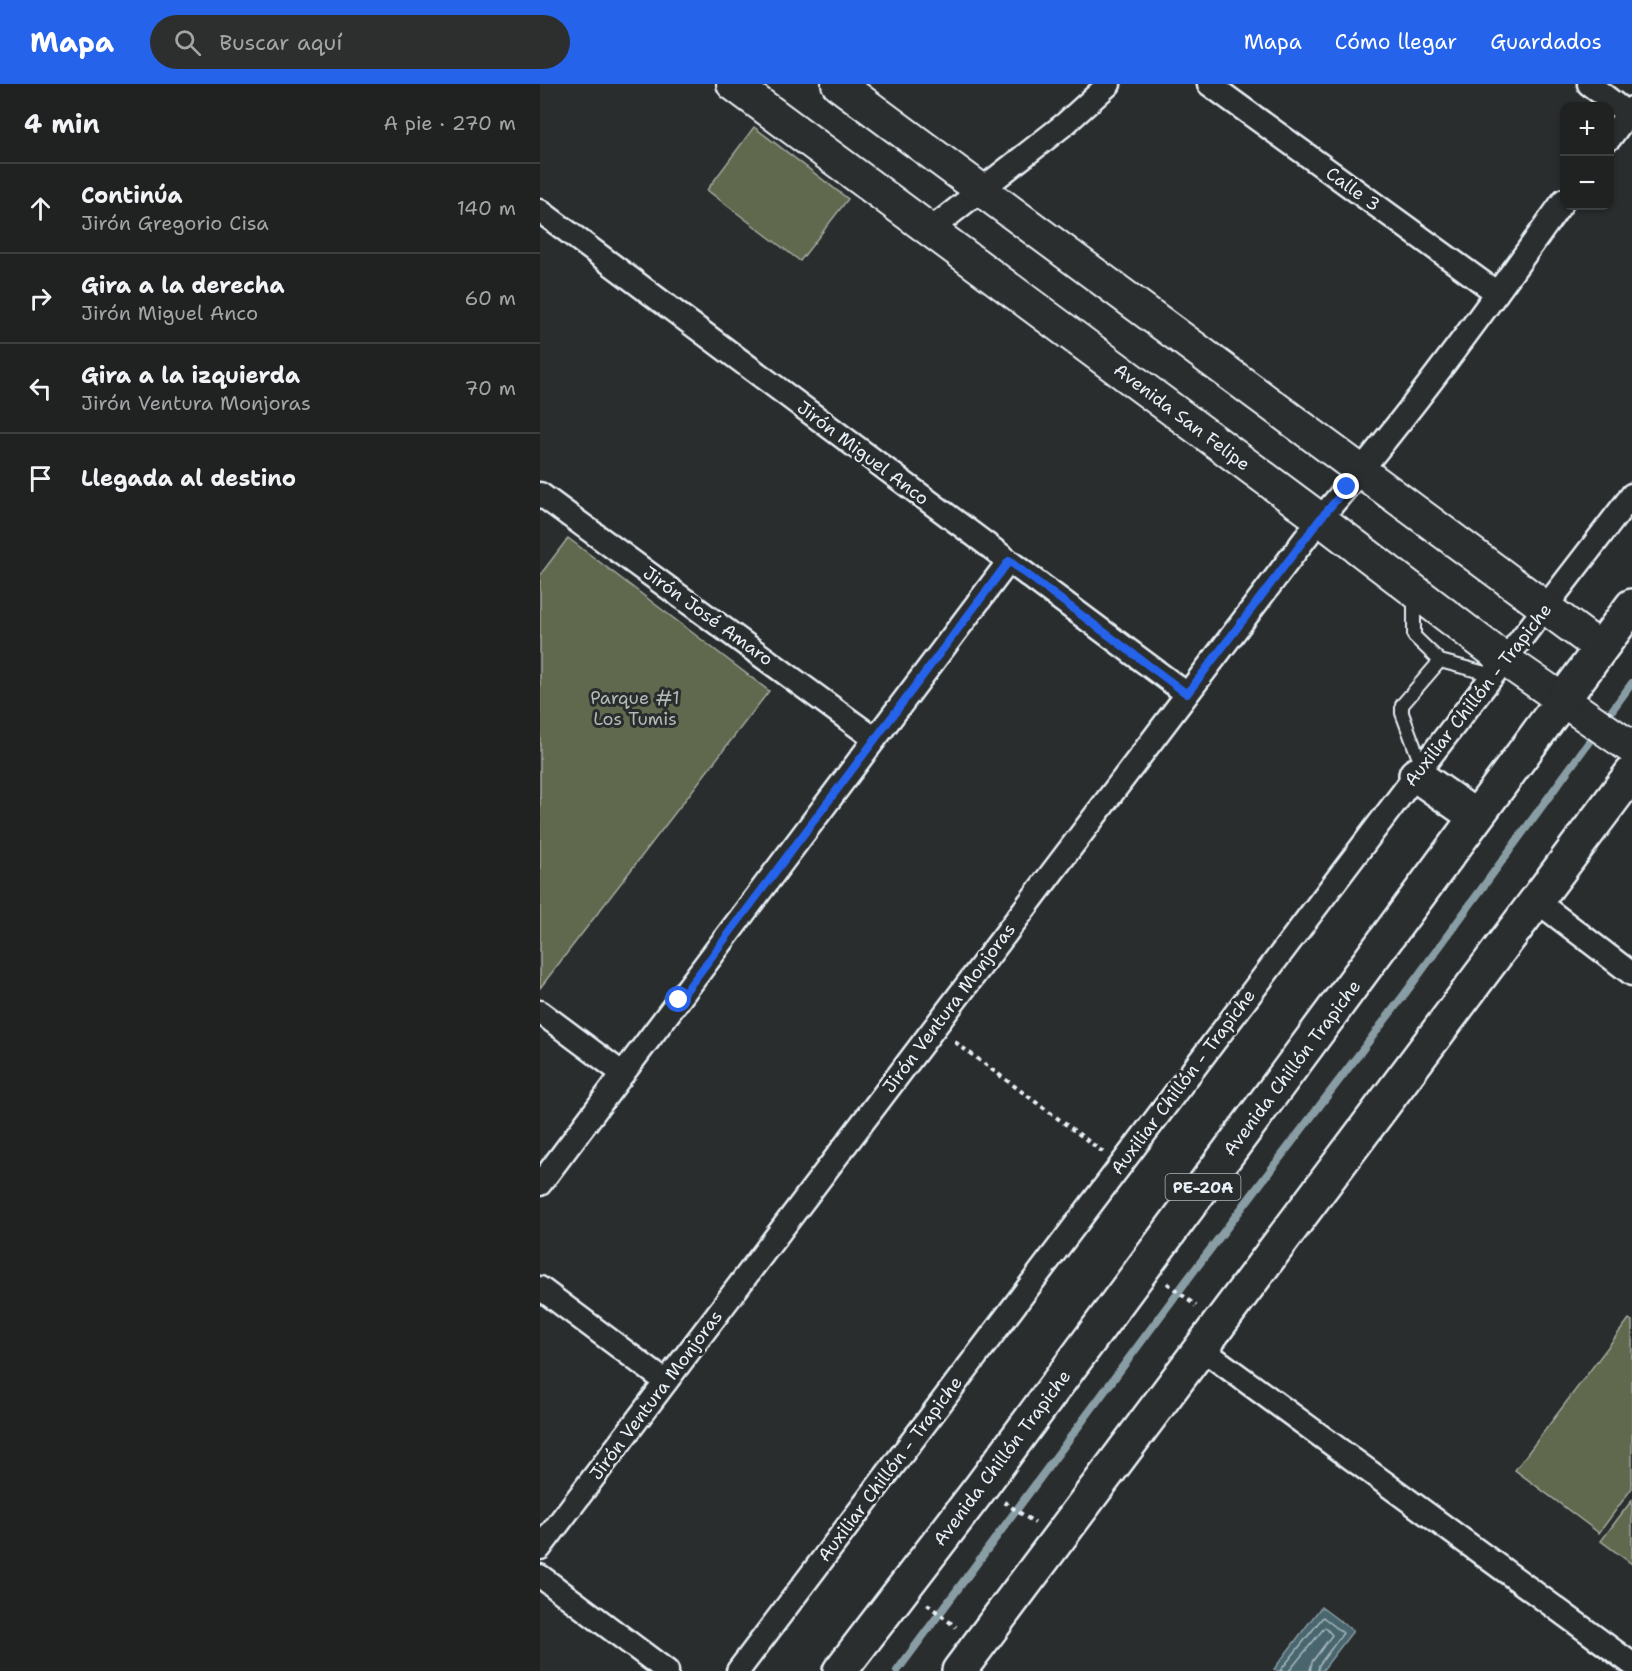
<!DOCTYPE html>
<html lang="es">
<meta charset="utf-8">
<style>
:root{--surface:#202222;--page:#2d2f2f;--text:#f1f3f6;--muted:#a2a4a5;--line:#3d3f40;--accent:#2563eb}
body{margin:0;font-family:"Shantell Sans",sans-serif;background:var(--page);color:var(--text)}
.controls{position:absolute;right:18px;top:18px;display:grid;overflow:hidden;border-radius:12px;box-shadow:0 2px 4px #0004}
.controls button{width:54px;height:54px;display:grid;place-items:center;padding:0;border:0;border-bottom:2px solid var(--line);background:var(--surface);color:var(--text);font:30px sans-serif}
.stop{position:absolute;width:18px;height:18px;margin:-14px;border:4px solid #2563eb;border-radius:50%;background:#fff}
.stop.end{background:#2563eb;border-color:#fff;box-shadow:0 2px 6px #0008}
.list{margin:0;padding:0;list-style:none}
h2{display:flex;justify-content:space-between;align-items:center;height:78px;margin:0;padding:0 24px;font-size:26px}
h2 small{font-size:20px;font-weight:400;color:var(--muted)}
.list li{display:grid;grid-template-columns:39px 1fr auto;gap:18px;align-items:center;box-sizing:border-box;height:90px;padding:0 24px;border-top:2px solid var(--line)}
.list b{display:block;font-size:22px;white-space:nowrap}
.list p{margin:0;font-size:20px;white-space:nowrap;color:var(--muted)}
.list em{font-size:20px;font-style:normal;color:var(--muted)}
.icon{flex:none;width:33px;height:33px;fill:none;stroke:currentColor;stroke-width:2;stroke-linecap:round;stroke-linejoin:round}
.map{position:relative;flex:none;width:1092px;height:1587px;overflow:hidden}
header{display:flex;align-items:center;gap:36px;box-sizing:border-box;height:84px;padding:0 30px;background:var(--accent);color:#fff}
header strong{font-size:28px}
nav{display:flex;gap:33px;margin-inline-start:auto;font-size:21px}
.search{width:420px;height:54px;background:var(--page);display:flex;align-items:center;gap:15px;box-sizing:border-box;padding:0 21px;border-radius:33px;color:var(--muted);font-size:22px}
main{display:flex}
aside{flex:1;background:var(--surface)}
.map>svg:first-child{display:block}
.green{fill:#60674d;stroke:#a4aca2;stroke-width:1.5}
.water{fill:#49656d;stroke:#899da5;stroke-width:1.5}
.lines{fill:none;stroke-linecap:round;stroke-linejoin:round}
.shore{stroke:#a8b9c0;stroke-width:1.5}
.stream{stroke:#899da5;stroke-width:8}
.lane-casing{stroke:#e8f1f8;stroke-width:16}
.street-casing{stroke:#e8f1f8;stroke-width:27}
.secondary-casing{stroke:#e8f1f8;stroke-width:36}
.primary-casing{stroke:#e8f1f8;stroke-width:38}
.path{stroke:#e8f1f8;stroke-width:4;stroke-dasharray:4.5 4.5;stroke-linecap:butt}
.lane{stroke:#2a2d2e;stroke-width:12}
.street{stroke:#2a2d2e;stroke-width:22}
.secondary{stroke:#2a2d2e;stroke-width:32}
.primary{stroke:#2a2d2e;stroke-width:33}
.route{stroke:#2563eb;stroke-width:8}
.labels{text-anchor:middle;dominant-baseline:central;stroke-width:6;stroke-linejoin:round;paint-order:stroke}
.shield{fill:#2a2d2e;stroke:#afb6bb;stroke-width:1.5}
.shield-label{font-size:16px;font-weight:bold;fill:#e8f1f8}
.street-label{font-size:18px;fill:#e8f1f8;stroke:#2a2d2e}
.park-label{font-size:18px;fill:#b2bab4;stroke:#2a2d2e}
</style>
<header>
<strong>Mapa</strong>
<div class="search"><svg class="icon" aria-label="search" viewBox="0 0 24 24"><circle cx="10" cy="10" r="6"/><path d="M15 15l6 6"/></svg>Buscar aquí</div>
<nav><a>Mapa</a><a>Cómo llegar</a><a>Guardados</a></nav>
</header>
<main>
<aside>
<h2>4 min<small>A pie · 270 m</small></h2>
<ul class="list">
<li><svg class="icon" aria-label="ahead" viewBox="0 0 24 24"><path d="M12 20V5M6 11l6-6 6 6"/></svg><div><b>Continúa</b><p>Jirón Gregorio Cisa</p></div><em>140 m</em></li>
<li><svg class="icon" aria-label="right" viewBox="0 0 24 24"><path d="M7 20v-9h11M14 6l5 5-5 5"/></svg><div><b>Gira a la derecha</b><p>Jirón Miguel Anco</p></div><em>60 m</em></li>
<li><svg class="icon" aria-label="left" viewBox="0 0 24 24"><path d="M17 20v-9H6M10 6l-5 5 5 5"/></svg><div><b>Gira a la izquierda</b><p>Jirón Ventura Monjoras</p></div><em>70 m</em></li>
<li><svg class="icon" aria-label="arrive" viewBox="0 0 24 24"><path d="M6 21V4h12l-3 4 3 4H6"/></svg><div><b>Llegada al destino</b></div></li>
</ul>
</aside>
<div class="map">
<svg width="1092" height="1587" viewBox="0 0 1092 1587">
<rect width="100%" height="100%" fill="#2a2d2e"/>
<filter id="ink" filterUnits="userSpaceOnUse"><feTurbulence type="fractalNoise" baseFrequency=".0167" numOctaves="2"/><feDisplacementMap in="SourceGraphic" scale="12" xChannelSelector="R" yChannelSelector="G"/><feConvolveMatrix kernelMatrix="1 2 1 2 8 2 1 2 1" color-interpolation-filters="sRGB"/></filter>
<g filter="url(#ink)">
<!-- green -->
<path class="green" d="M214 43 308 115 260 177 167 106Z
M28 454 229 607 0 904V491Z
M1089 1235 1092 1237V1404L1059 1449 975 1386Z
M1092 1416V1480L1061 1457Z"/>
<!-- water -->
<path class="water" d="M781 1523 813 1547 782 1587H737L734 1585Z"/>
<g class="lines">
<!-- shore -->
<path class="shore" d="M740 1587 783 1533 803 1549 779 1581 778 1587
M749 1587 785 1543 792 1551 772 1578 770 1587"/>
<!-- stream -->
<path class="stream" d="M357 1587 647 1196 864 911 1092 599"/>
<defs>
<path id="lane" d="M874 512V552L900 577
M882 683 862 629V621L900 577 953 591"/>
<path id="street" d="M669 0 957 209
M1049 0 1092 33
M1070 54 1092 24
M0 127 647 610
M390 146 526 39 569 0
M0 410 335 655
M998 818 1092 890
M0 928 83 990
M0 1100 469 477
M0 1204 126 1298
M662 1265 1092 1580
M0 1464 780 435C867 334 946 225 1024 116
M0 1492 127 1587
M198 1587 876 691 1092 411"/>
<path id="secondary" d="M193 0 780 435 965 576 1092 664
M298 0 1060 564"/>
<path id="primary" d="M876 691 936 733
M300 1587 441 1403 1092 522
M419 1587 1092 689"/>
</defs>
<!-- lane casing -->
<use href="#lane" class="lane-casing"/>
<!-- street casing -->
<use href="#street" class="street-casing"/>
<!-- secondary casing -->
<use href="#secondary" class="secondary-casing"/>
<!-- primary casing -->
<use href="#primary" class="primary-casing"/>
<!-- path -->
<path class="path" d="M415 958 563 1068
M627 1199 656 1222
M464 1418 495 1439
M387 1520 416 1543"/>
<!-- lane -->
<use href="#lane" class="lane"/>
<!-- street -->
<use href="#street" class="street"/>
<!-- secondary -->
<use href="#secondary" class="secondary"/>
<!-- primary -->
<use href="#primary" class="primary"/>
</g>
</g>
<g class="lines" filter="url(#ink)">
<!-- route -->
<path class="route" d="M139 916 469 477 647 610 780 435 807 403"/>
</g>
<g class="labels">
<!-- shield labels -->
<rect class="shield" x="625.5" y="1090" width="75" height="26" rx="4.5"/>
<g class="shield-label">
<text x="663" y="1103">PE-20A</text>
</g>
<!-- street labels -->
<g class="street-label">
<text transform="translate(813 105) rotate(36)">Calle 3</text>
<text transform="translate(642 333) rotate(37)">Avenida San Felipe</text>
<text transform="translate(323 369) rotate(37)">Jirón Miguel Anco</text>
<text transform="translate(168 532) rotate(36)">Jirón José Amaro</text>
<text transform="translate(938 611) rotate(-52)">Auxiliar Chillón - Trapiche</text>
<text transform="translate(409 924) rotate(-53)">Jirón Ventura Monjoras</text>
<text transform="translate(752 984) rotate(-53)">Avenida Chillón Trapiche</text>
<text transform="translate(643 998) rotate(-53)">Auxiliar Chillón - Trapiche</text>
<text transform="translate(116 1311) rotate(-53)">Jirón Ventura Monjoras</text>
<text transform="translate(462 1374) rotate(-53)">Avenida Chillón Trapiche</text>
<text transform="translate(350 1385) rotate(-53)">Auxiliar Chillón - Trapiche</text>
</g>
<!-- park labels -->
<g class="park-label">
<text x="95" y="614">Parque #1<tspan x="95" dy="21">Los Tumis</tspan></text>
</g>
</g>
</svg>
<div class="controls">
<button>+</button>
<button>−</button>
</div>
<div class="stop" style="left:139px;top:916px"></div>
<div class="stop end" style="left:807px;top:403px"></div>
</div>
</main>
